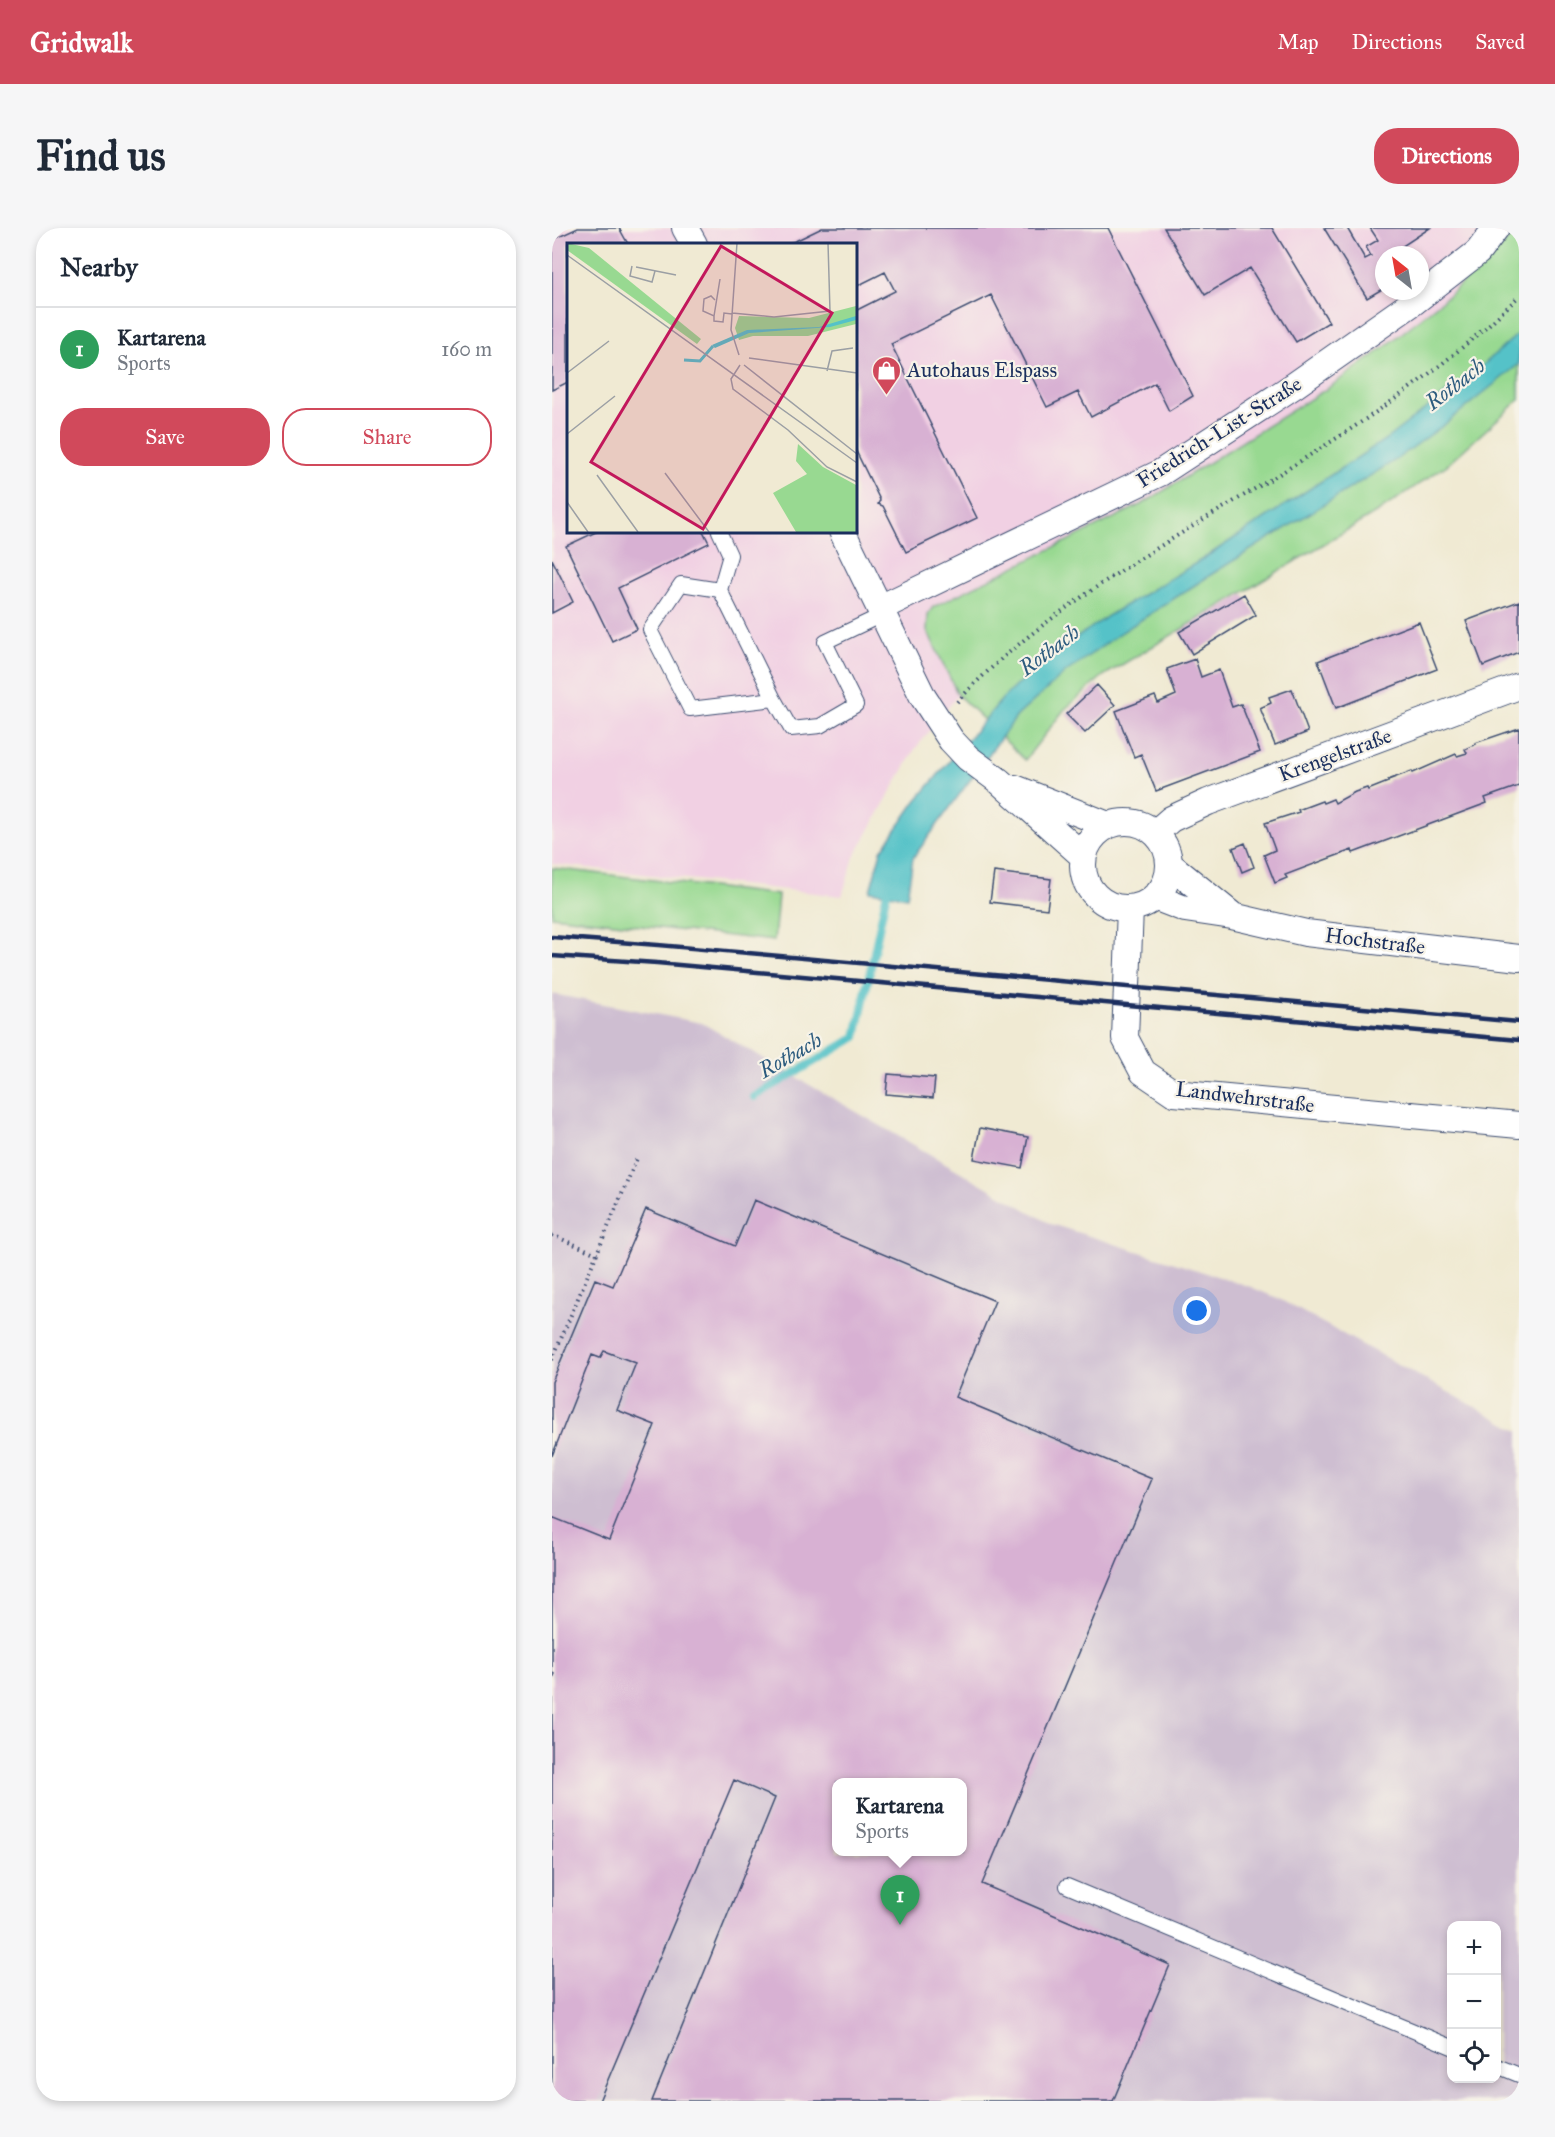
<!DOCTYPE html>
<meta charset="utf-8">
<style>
:root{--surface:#fff;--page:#f6f6f7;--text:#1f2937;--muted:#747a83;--line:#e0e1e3;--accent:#d1495b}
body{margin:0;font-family:"IM FELL Great Primer",serif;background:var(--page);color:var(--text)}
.controls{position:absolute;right:18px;bottom:18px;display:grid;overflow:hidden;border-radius:12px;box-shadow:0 3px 9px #0003}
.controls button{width:54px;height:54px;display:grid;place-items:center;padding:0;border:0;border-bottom:2px solid var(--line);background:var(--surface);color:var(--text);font:30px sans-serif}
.compass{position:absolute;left:823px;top:18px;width:54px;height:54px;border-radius:50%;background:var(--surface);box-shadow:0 3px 9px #0003;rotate:329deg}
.you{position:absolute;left:645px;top:1083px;width:21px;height:21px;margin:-15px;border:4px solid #fff;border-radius:50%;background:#1a73e8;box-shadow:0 0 0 9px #1a73e833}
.badge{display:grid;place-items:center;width:39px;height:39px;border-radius:50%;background:var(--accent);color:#fff;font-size:20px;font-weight:700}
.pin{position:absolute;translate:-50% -50px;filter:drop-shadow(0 2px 3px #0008)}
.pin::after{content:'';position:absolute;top:32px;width:21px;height:18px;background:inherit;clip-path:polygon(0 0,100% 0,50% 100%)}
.popup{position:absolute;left:280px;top:1550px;width:135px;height:78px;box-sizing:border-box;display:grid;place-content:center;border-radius:12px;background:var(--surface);filter:drop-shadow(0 2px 4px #0005);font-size:20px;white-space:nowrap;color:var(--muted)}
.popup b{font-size:22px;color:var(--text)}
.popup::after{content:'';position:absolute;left:50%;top:100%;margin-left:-12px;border:12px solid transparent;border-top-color:var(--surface)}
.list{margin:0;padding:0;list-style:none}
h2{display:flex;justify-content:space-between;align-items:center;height:78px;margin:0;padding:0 24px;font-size:26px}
h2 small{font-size:20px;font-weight:400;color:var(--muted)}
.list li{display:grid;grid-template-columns:39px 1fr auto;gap:18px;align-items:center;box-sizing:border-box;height:84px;padding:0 24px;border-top:2px solid var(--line)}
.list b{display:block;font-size:22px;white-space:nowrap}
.list p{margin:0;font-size:20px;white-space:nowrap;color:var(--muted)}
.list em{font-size:20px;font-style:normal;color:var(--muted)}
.actions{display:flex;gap:12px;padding:18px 24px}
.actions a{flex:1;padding:14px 0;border:2px solid var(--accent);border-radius:24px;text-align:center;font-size:21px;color:var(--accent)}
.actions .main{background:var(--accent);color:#fff}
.icon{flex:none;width:33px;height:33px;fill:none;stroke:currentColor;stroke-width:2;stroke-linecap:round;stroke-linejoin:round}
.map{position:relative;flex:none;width:967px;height:1873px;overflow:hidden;border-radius:24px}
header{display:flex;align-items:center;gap:36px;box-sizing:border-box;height:84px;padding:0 30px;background:var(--accent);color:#fff}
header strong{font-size:28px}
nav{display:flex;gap:33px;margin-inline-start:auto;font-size:21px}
.intro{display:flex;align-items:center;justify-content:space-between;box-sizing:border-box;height:144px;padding:0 36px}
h1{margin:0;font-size:42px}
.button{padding:15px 27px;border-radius:24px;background:var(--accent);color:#fff;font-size:21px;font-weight:700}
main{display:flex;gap:36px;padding:0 36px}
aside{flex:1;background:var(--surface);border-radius:24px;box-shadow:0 3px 9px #0003}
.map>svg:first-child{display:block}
.built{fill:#f1d0e3;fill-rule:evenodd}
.industrial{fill:#cebed1;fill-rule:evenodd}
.green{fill:#98d991;stroke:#5a8478;stroke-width:1.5}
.water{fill:#54c2c8;stroke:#387893;stroke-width:1.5}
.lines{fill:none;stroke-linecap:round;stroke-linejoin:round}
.stream{stroke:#54c2c8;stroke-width:8}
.building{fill:#d8b1d3;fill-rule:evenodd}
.lane-casing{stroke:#3b4b70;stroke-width:16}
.street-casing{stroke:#3b4b70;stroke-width:28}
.path{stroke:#3b4b70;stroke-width:4;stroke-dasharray:1.5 4.5;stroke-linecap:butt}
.lane{stroke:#fff;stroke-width:14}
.street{stroke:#fff;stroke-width:26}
.rail{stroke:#1b2f5e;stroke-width:4.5}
.labels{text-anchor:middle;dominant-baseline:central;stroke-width:4.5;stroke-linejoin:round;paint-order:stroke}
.poi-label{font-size:21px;fill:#1b2f5e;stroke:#f7f3e8;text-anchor:start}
.street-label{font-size:21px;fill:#1b2f5e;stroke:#f7f3e8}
.water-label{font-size:22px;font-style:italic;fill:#2c5b7e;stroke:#f7f3e8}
.inset-river{fill:none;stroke:#54c2c8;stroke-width:3}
.inset-road{fill:none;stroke:#9b9fa4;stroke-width:1.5}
.view{fill:#c2185b;fill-opacity:0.15;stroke:#c2185b;stroke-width:3}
.inset-edge{fill:none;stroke:#1b2f5e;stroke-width:3}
</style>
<header>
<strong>Gridwalk</strong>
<nav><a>Map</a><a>Directions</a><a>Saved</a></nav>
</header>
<div class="intro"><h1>Find us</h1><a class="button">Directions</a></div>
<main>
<aside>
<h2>Nearby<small></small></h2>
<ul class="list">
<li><span class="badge" style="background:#2e9e5b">1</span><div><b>Kartarena</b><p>Sports</p></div><em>160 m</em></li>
</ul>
<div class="actions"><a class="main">Save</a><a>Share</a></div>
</aside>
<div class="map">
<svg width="967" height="1873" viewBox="0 0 967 1873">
<rect width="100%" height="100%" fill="#f7f3e8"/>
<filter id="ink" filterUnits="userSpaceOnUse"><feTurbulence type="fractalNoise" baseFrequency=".0167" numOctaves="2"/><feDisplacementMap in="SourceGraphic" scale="12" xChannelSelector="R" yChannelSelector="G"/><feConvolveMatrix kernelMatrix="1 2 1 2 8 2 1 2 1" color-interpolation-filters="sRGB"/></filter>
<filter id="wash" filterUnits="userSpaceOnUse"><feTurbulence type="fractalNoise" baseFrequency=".008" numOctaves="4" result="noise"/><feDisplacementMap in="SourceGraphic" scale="24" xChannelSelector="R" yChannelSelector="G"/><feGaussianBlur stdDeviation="1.35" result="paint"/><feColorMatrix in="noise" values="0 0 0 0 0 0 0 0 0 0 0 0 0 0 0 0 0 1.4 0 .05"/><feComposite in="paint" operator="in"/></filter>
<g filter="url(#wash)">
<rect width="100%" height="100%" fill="#f0ead3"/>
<!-- built -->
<path class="built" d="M0 0H967V1L898 66 833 119 776 160 592 275 381 379 376 386 375 402 406 467 363 521 302 629 290 668 0 636ZM16 16H303V303H16ZM832 27H868V63H832Z"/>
<!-- industrial -->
<path class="industrial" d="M0 766 150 795 499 996 699 1059 729 1072 967 1203V1873H0ZM285 1554H411V1624H285ZM900 1698H945V1850H900Z"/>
<!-- green -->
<path class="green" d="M967 1V172L895 237 827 283 551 448 512 482 473 532 406 467 375 402 376 386 381 379 592 275 776 160 833 119 898 66Z
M0 640 226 667 222 713 0 688Z"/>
<!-- water -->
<path class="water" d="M967 105V136L892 197 842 233 660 346 570 404 514 444 465 488 361 630 355 669 318 663 329 623 364 573 451 470 488 435 559 386 646 334 834 211 930 138Z"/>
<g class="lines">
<!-- stream -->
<path class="stream" d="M202 869 304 809 334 668 338 658"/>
</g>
<g id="blocks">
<!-- building -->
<path class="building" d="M26 0H67L76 16H16V154L0 162V12Z
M270 0H556L641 168 617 183 603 155 539 189 526 164 495 179 439 67 339 116 425 290 354 324 331 278 326 276 328 272 303 221V83L343 63 333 44 303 59V16H237Z
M612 0H720L777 94 744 114 698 40 653 67Z
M772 0H795L813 31 819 28 814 19 826 12 818 0H878L837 27H832V39L829 41 832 49 827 52 832 60 815 70Z
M46 303H151L157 315 66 360 85 401 60 413 14 318Z
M0 331 21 374 0 385Z
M692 366 704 387 640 426 627 404Z
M967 373V424L931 438 914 393Z
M867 394 885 441 784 480 766 433Z
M643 431 649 449 667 442 680 479 689 476 708 524 604 563 589 526 582 529 564 483 603 468 606 475 624 467 615 441Z
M545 457 563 477 533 505 514 486Z
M740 461 756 504 723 517 708 480 719 475 717 469Z
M967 500V558L933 570 935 575 801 625 800 622 778 630 733 647 735 650 723 655 712 627 723 622 713 595 747 584 746 582 770 573 771 575 781 571 783 575 803 564 815 560 816 562 836 554V552L860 543 861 545 904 526 905 528 915 525 913 521 924 516 923 515Z
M693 615 702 639 690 644 681 620Z
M442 644 499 651 495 681 438 674Z
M336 846 383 850 381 870 334 866Z
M428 900 476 909 470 940 422 931Z
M202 972 443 1073 403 1169 600 1251 430 1656 618 1737 561 1873H100L223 1570 182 1552 47 1873H0V1452L3 1446 0 1445V1289L57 1312 103 1197 65 1182 84 1135 52 1123 48 1130 40 1127 0 1228V1154L43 1051 61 1058 94 981 183 1018ZM285 1554H411V1624H285Z"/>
</g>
</g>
<g filter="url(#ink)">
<use href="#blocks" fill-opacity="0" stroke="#3b4b70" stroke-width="1.5"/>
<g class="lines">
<defs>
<path id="lane" d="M167 303 178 327 168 362 222 471 138 481 98 402 129 356 168 362
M222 471 239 501 268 498 304 477 273 414 332 386
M515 1658 900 1819
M945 1838 967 1847"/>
<path id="street" d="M133 0 142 16
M290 303 371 469 399 512 416 530 447 553 531 628
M328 380 608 245 743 157 863 73 926 24 944 0
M463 560 556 597
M531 637a43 43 0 1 1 86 0a43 43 0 1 1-86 0Z
M603 605 619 591 656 574 967 458
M617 636 680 687
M602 669 633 681 680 688 754 705 967 730
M578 680 573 810 591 844 622 865 967 897"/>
</defs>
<!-- lane casing -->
<use href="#lane" class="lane-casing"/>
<!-- street casing -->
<use href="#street" class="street-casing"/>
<!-- path -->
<path class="path" d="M405 474C473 401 558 349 641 298 757 228 870 164 967 68
M0 1007 45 1026
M0 1132 86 928"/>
<!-- lane -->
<use href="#lane" class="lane"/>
<!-- street -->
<use href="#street" class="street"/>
<!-- rail -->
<path class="rail" d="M0 709 106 717 967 794
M0 728 105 735 967 812"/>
</g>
</g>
<!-- icons -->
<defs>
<symbol id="shop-pin" viewBox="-11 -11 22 30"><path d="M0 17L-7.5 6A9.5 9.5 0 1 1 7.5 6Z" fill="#d1495b" stroke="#f7f3e8"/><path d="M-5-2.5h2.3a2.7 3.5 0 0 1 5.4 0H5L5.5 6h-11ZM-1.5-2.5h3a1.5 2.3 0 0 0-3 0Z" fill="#fff"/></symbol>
</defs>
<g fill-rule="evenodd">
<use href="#shop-pin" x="318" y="126" width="33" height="45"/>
</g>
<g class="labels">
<!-- poi labels -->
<g class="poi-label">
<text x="355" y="142">Autohaus Elspass</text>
</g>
<!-- street labels -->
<g class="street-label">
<text transform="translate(667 204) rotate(-32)">Friedrich-List-Straße</text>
<text transform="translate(783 527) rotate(-20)">Krengelstraße</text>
<text transform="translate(823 713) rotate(7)">Hochstraße</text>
<text transform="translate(693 869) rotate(7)">Landwehrstraße</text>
</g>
<!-- water labels -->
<g class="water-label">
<text transform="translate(903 156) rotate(-38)">Rotbach</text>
<text transform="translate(497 422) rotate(-37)">Rotbach</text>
<text transform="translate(238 827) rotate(-30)">Rotbach</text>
</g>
</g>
<!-- overview -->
<g transform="translate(15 15)">
<rect width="290" height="290" fill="#f0ead3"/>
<path d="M0 0 22 5 134 96 130 101 0 7ZM289 63V81L241 93H186L172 97 168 85 172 73 242 75ZM231 201 256 224 289 242V289H229L206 250 240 231 229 218Z" fill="#98d991"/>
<path d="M289 73V77L263 84 182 90 148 105 145 102 180 87 252 84Z" fill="#54c2c8"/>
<path class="inset-river" d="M117 117 133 118 146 103"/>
<path class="inset-road" d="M170 0 164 87 172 112M0 12 290 220M65 23 63 33 85 39 88 28M69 24 109 32M148 57 144 53 137 56 136 68 147 73 153 36M165 70 207 74 263 68 261 0M147 73V78L156 79 157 70 165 71M182 115 290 130M173 122 164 136 166 146 221 187 260 224 290 239M177 122 290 211M260 128 265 108 286 105M0 130 42 98M0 191 48 153M98 230 142 289M30 232 71 289M0 259 21 289"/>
<path class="view" d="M154 3 265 70 136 286 24 219Z"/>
<rect width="290" height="290" class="inset-edge"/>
</g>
</svg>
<div class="controls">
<button>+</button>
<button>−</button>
<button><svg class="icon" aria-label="locate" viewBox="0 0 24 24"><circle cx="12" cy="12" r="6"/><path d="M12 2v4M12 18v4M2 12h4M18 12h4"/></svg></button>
</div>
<svg class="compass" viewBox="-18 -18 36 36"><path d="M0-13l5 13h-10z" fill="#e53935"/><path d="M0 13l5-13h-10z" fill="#747a83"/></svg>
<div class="you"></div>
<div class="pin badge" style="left:348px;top:1697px;background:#2e9e5b">1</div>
<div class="popup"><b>Kartarena</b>Sports</div>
</div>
</main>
